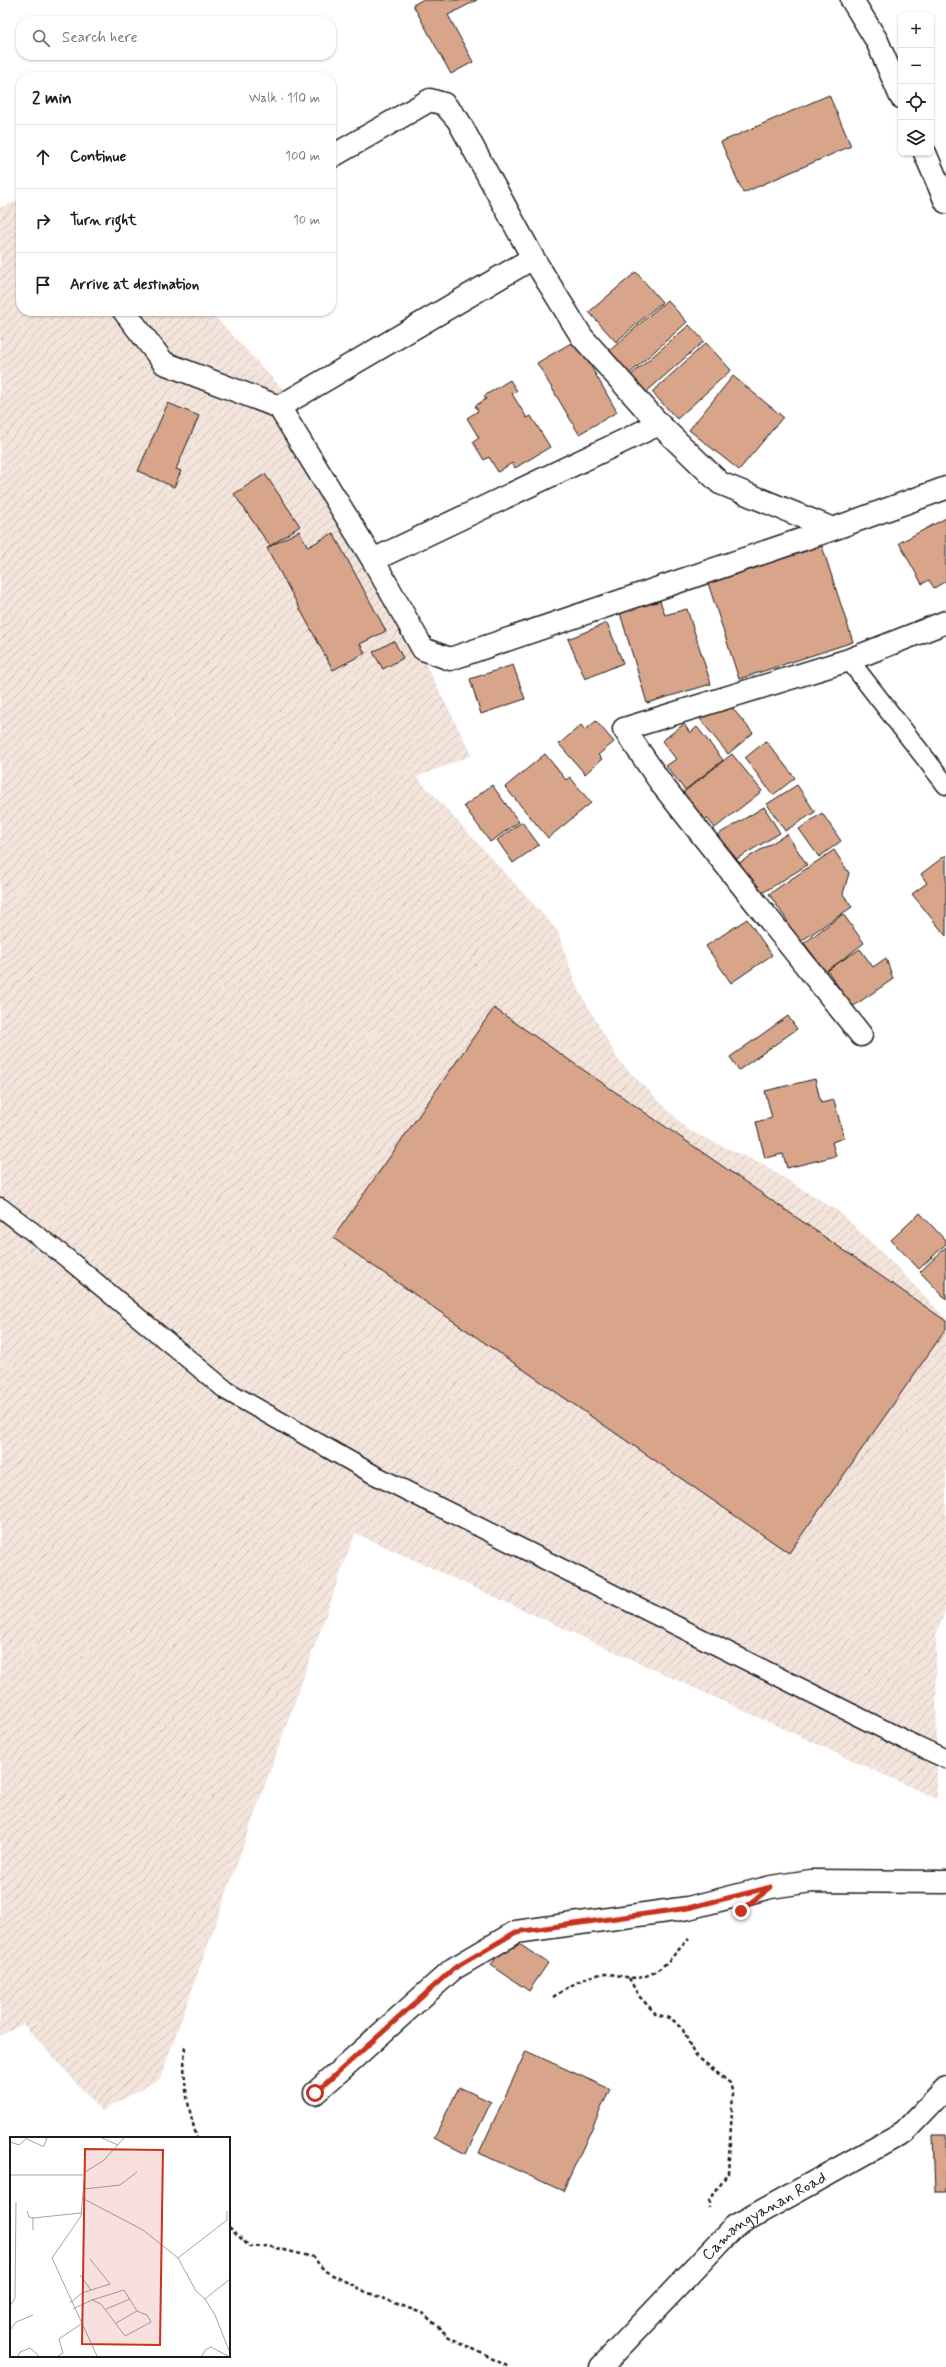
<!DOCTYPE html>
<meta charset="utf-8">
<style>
:root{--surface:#fff;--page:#f2f2f2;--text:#202124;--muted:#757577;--line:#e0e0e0}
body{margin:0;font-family:Mynerve,sans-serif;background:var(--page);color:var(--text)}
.controls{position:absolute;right:12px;top:12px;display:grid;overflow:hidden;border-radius:8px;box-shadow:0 1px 3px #0004}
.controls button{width:36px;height:36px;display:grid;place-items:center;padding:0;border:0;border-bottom:1px solid var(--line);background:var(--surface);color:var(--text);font:20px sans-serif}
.stop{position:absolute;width:12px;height:12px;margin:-9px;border:3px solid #c8321e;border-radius:50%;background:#fff}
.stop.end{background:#c8321e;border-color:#fff;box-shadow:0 1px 4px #0008}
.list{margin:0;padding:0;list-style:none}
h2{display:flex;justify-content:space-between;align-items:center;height:52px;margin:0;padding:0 16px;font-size:17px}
h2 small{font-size:13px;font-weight:400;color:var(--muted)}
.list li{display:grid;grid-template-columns:26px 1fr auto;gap:12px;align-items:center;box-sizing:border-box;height:64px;padding:0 16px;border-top:1px solid var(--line)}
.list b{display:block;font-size:15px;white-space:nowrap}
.list em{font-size:13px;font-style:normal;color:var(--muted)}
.icon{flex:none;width:22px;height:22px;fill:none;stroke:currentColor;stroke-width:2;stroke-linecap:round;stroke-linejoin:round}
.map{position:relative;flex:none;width:946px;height:2367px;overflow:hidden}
.search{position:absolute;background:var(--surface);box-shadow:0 1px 3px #0004;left:16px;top:16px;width:320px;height:44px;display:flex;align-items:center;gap:10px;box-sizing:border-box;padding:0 14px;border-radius:16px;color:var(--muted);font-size:15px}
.panel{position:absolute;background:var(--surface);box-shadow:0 1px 3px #0004;left:16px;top:72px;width:320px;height:244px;border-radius:16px}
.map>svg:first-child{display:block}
.industrial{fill:url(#industrial-furrows)}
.building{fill:#d8a58b;stroke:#1c1c1c}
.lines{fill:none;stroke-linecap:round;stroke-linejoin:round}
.lane-casing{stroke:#1c1c1c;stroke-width:21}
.street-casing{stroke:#1c1c1c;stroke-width:25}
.secondary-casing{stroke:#1c1c1c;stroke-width:25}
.path{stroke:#1c1c1c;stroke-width:2.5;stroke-dasharray:4 3;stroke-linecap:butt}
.lane{stroke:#fff;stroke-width:18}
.street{stroke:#fff;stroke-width:22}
.secondary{stroke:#fff;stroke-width:22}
.route{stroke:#c8321e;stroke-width:5}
.labels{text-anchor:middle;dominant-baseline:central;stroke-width:4;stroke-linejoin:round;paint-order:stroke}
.street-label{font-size:16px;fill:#1c1c1c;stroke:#fff}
.inset-road{fill:none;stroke:#a4a4a4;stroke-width:1}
.view{fill:#c8321e;fill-opacity:0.15;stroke:#c8321e;stroke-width:2}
.inset-edge{fill:none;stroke:#1c1c1c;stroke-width:2}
</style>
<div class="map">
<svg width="946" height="2367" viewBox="0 0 946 2367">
<defs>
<pattern id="industrial-furrows" width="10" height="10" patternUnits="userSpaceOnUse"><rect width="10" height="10" fill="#f3e4dc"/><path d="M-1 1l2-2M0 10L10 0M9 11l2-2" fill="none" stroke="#d0c3bc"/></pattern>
</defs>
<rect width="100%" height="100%" fill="#fff"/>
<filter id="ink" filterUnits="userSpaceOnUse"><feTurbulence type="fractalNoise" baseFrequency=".025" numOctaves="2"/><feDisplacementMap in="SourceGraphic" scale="8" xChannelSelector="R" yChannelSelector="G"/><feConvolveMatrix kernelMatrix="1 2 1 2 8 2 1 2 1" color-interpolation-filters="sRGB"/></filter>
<g filter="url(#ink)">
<!-- industrial -->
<path class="industrial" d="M21 199V311H210L287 394 472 755 417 777 557 930 577 987 619 1061 688 1130 763 1165 838 1211 898 1268 946 1319V1608L936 1636 937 1799 355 1533 160 2079 102 2111 23 2024 0 2036V208Z"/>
<!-- building -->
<path class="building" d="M422 0H477L448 15 473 62 451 74 413 5Z
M829 95 851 146 743 193 721 142Z
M636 272 662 302 616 342 589 312Z
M667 300 687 322 627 376 607 353Z
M689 325 704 341 645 393 630 376Z
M576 340 617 412 579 434 537 363Z
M706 343 731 370 677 419 652 392Z
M733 376 783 417 739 470 689 430Z
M510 380 517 391 512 394 527 418 531 416 550 447 515 468 512 463 498 472 489 457 484 460 473 442 479 438 467 418 478 411 475 406 486 399 484 396Z
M168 403 199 416 176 469 181 471 174 487 138 471Z
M265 474 300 526 270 546 234 494Z
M946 518V581L934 588 929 580 922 584 899 543Z
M299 531 308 547 333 533 386 631 360 644 365 653 333 670 267 548Z
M822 546 853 642 739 679 708 583Z
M660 601 665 615 687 609 711 684 647 703 620 613Z
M607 623 623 663 585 679 568 639Z
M394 641 403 658 383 669 373 652Z
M513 665 525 699 481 714 470 679Z
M729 704 753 733 728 754 696 714Z
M596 721 614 742 598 755 602 759 585 774 559 744 581 725 585 730Z
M684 724 690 733 697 727 723 760 685 790 666 766 676 759 662 741Z
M766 741 795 778 773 795 745 758Z
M545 754 566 780 570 777 591 803 548 838 505 787Z
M732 754 762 791 715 828 707 818 702 823 680 795Z
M492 785 519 822 490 842 464 806Z
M797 785 815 812 785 831 767 804Z
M764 807 780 833 733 861 717 835Z
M822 813 841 841 819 857 799 829Z
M522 822 539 845 513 863 497 840Z
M787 834 807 865 759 895 739 863Z
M834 850 849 873 843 894 852 907 798 943 785 924 788 922 769 894Z
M946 855V936L912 894 927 883 921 874Z
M843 914 864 943 826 972 804 943Z
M747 919 772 955 731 983 706 946Z
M860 949 873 967 886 958 893 979 852 1007 827 970Z
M494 1008 946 1321V1329L789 1553 333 1238Z
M788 1016 797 1029 739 1070 730 1057Z
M815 1079 821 1103 834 1100 844 1138 832 1142 836 1156 787 1168 783 1154 765 1158 756 1122 772 1118 765 1091Z
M920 1213 946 1241V1244L919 1269 891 1240Z
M946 1247V1299L920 1272Z
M510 1938 548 1963 529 1991 491 1965Z
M526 2051 610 2089 563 2191 479 2153Z
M459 2087 491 2102 466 2154 434 2138Z
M933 2135H946V2192H935Z"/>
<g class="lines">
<defs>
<path id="lane" d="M849 660 946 785
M0 1207 63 1255 227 1391 373 1474 907 1741 946 1759"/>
<path id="street" d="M331 157 430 100 444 104 458 120 533 258 582 337 659 424 720 483 833 529 946 488
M124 311 164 363 279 407 373 560 423 649 450 659 833 529
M279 407 533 258
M373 560 659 424
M861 1035 663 786 624 729 849 660 946 622
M315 2093 453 1969 516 1932 688 1908 771 1887 811 1881 946 1882"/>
<g id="secondary">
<path d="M852 0 877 41 901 97"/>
<path d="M925 153 946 202"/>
<path id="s1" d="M601 2367 735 2226 904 2132 946 2088"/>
</g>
</defs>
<!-- lane casing -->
<use href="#lane" class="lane-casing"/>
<!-- street casing -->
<use href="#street" class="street-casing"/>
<!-- secondary casing -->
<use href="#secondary" class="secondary-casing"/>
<!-- path -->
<path class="path" d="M629 1978 638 1995 656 2014 672 2019 683 2030 694 2054 730 2083 733 2094 728 2173 710 2201V2208
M553 1997C569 1987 586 1974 606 1974 620 1974 634 1982 648 1975 666 1968 675 1952 689 1939
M185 2047C182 2079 188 2108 197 2138
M229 2227 250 2247 268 2246 313 2257 325 2271 366 2292 424 2314 449 2337 509 2367"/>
<!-- lane -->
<use href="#lane" class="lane"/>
<!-- street -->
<use href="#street" class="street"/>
<!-- secondary -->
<use href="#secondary" class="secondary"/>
</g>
</g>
<g class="lines" filter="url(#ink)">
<!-- route -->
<path class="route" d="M315 2093 453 1969 516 1932 688 1908 771 1887 741 1911"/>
</g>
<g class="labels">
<!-- street labels -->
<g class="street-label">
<text stroke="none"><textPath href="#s1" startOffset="224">Camangyanan Road</textPath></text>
</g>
</g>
<!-- overview -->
<g transform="translate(10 2137)">
<rect width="220" height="220" fill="#fff"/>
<path class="inset-road" d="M92 1 108 8M17 2 32 9H34L37 1M0 5 9 8 17 1M0 38H73M74 52 110 48 127 35M72 61 133 93 168 121 186 154 195 162 205 178 220 216M17 74 19 80 23 81 71 76M23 93V80M168 121 217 83V74M70 138 81 153M195 162 220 142M60 166 72 156 100 147 80 122M0 169 5 161 6 65M63 172 82 163 91 167 115 199 141 185 137 178 127 174 114 153 82 163M96 172 120 162M106 186 127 174M0 193 6 185 23 178M8 219 10 215 20 211 29 219M48 219 53 216 49 202 71 187M87 219 42 121 71 79 75 35 93 24 114 1M192 219 195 213 201 210 218 219"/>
<path class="view" d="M75 12 153 13 150 208 72 207Z"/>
<rect width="220" height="220" class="inset-edge"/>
</g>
</svg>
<div class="controls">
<button>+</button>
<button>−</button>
<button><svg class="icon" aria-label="locate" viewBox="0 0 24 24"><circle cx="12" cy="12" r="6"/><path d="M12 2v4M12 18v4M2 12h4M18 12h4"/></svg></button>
<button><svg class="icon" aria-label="layers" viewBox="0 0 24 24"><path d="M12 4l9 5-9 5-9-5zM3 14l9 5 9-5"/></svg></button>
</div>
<div class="stop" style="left:315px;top:2093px"></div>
<div class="stop end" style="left:741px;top:1911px"></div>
<div class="search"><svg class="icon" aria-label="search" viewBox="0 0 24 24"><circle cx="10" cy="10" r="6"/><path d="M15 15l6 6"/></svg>Search here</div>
<section class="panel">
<h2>2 min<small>Walk · 110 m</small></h2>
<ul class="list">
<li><svg class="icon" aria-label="ahead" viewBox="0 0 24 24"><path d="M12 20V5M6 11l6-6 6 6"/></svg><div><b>Continue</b></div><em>100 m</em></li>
<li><svg class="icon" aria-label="right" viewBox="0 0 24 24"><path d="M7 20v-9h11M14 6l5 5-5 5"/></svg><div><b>Turn right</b></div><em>10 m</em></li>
<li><svg class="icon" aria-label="arrive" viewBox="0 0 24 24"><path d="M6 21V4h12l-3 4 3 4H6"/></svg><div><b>Arrive at destination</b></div></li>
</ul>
</section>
</div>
